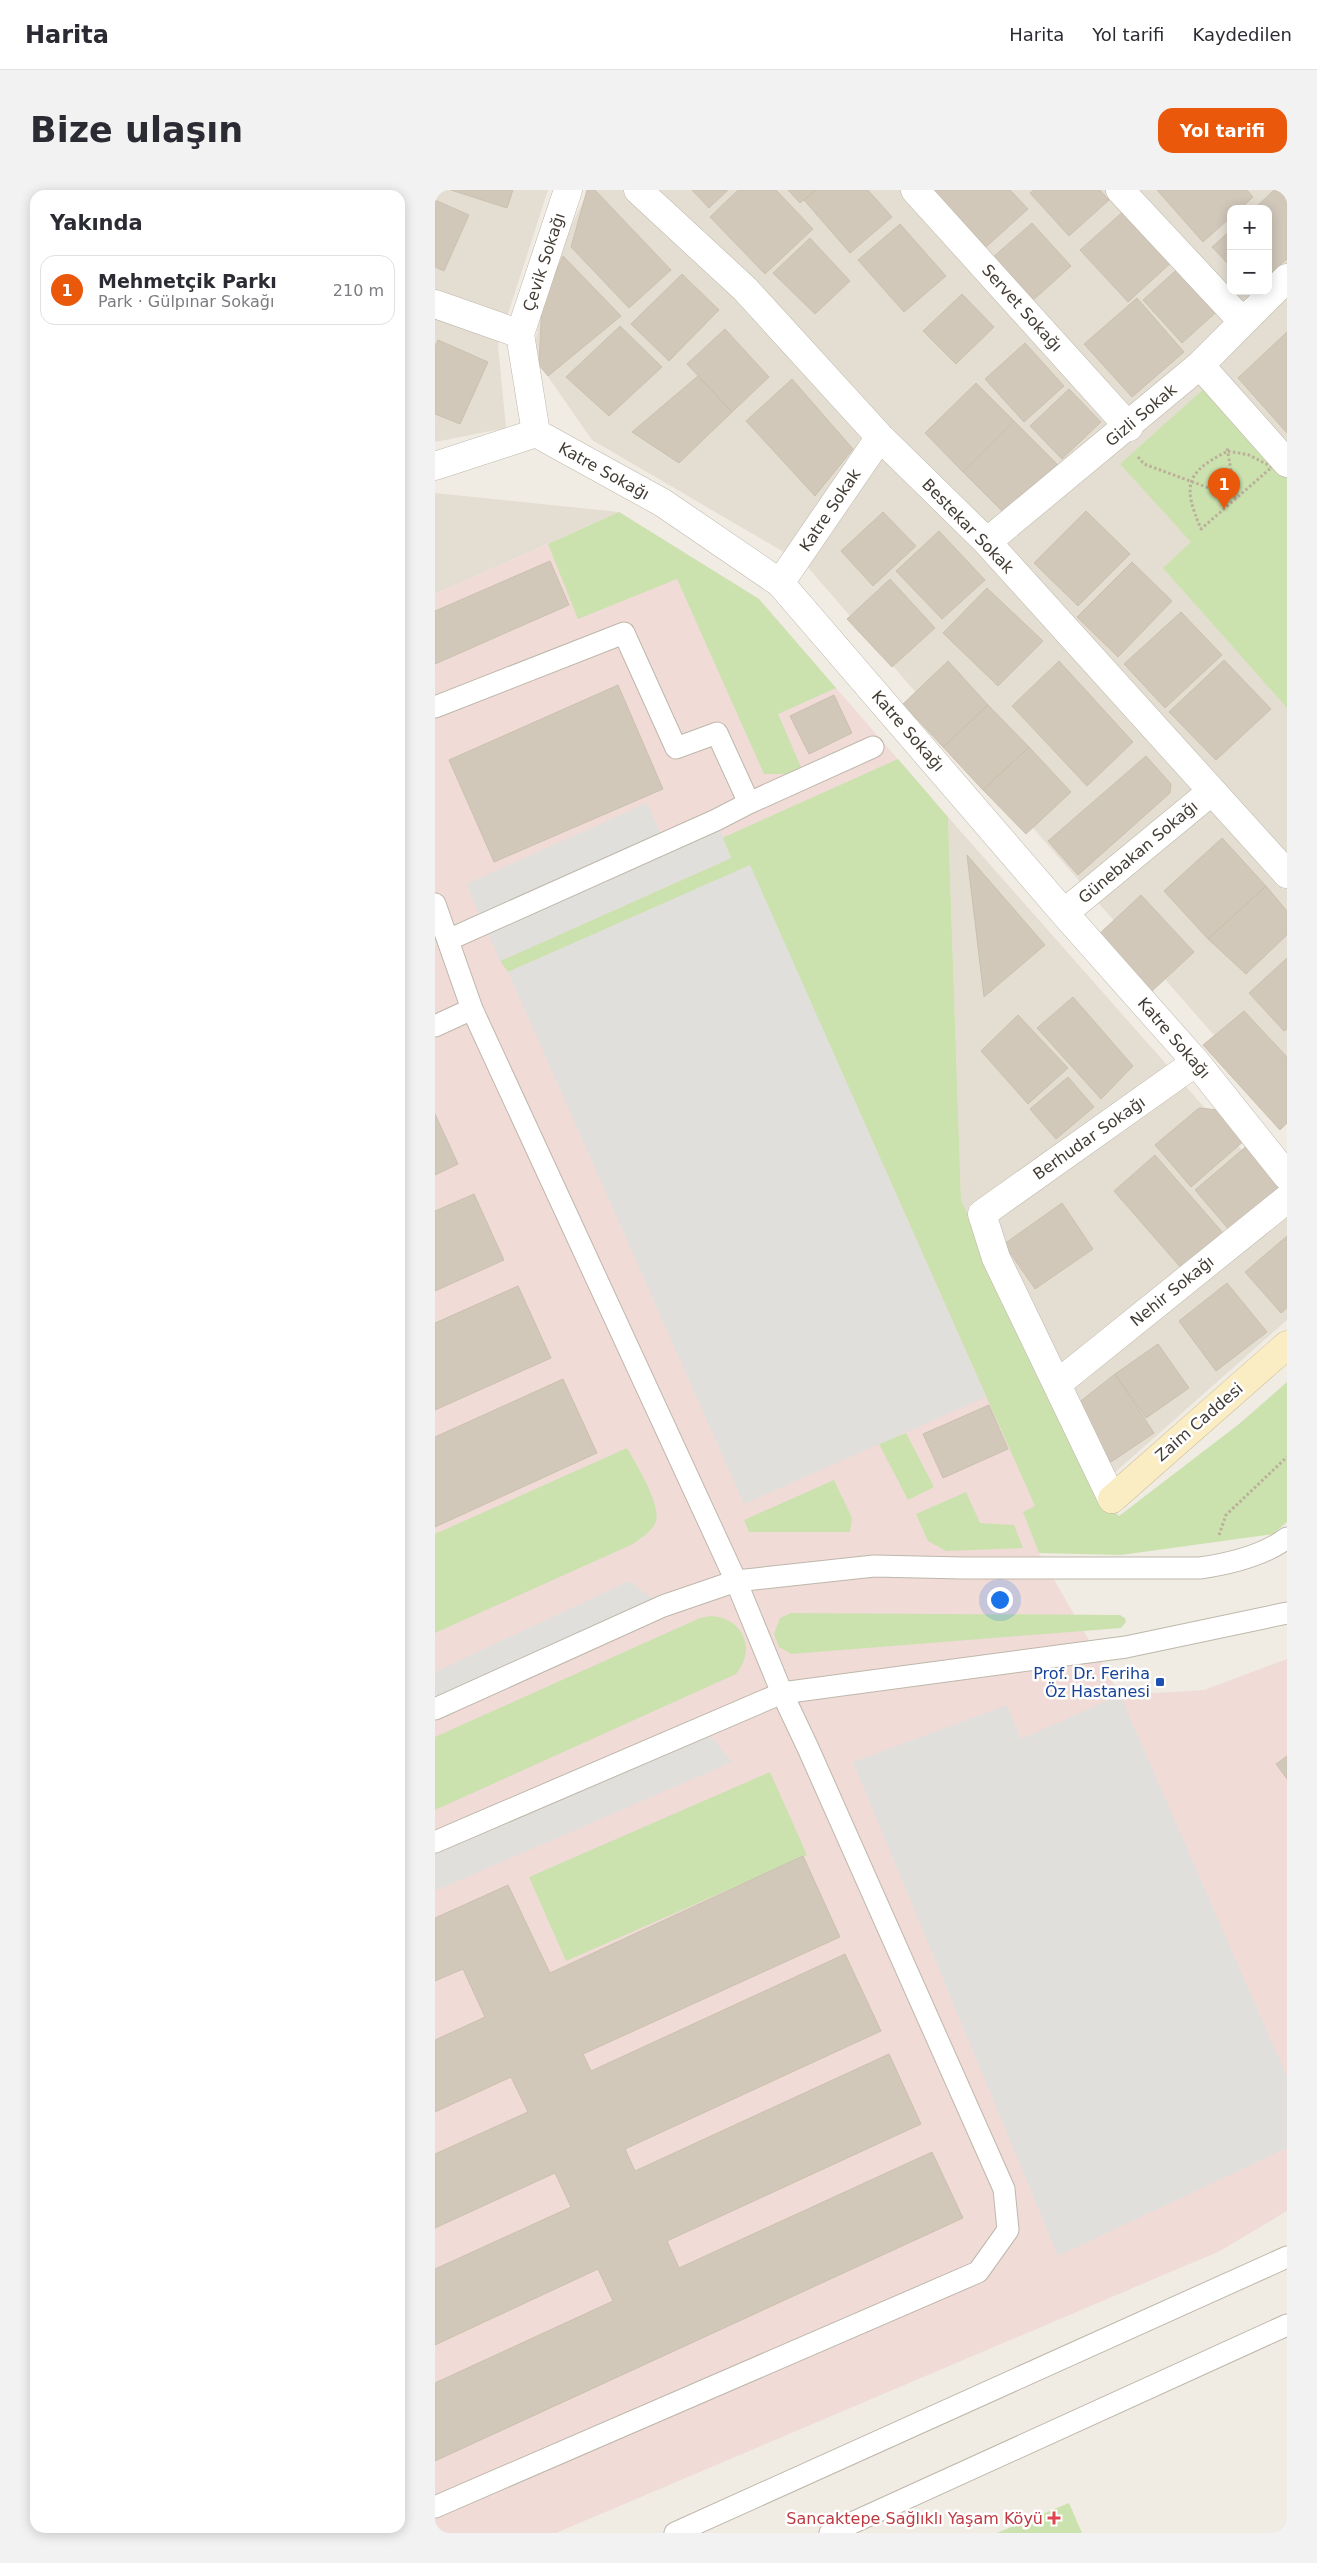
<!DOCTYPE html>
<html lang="tr">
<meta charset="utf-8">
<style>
:root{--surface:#fff;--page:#f2f2f3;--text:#2b2b33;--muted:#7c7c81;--line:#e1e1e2;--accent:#ea580c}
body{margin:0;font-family:"DejaVu Sans",sans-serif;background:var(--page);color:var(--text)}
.controls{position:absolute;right:15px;top:15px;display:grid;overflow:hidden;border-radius:10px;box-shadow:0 2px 12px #0003}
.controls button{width:45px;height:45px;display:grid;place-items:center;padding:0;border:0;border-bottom:1px solid var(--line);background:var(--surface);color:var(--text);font:25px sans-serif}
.you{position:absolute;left:564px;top:1409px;width:18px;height:18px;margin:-12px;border:4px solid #fff;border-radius:50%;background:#1a73e8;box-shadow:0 0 0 8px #1a73e833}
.badge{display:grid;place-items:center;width:32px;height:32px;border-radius:50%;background:var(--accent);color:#fff;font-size:16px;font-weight:700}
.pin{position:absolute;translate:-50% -41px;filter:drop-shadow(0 1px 2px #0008)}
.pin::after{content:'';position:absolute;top:26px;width:18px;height:15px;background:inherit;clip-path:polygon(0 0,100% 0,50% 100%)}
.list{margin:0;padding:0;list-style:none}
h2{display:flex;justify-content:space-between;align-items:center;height:65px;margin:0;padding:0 20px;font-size:21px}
h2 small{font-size:16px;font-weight:400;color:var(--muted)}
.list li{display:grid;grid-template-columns:32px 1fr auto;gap:15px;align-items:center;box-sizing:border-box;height:70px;margin:0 10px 10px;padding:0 10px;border:1px solid var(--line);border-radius:15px}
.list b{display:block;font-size:19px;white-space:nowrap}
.list p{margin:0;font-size:16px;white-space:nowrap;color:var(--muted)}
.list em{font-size:16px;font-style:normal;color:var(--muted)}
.map{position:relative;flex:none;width:852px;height:2343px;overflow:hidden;border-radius:15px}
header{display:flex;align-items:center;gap:30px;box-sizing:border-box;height:70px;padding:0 25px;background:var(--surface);border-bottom:1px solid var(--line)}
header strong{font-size:24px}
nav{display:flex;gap:28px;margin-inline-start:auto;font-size:18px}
.intro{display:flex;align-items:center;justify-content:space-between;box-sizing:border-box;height:120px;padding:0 30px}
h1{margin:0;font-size:35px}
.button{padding:12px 22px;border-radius:15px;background:var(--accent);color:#fff;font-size:18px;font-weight:700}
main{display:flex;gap:30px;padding:0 30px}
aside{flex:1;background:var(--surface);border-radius:15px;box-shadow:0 2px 12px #0003}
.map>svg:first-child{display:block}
.residential{fill:#e4ded2;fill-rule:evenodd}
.medical{fill:#f0dbd7}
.green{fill:#cbe2af}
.parking{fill:#e1dfdc}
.building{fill:#d1c8ba;stroke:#cbc0ae}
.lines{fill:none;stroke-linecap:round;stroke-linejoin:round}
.lane-casing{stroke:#beb7aa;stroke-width:23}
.street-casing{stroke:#beb7aa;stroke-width:29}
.secondary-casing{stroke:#cdbf96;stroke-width:29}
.path{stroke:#bbaf99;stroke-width:3;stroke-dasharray:2.5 2.5;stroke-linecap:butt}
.lane{stroke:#fff;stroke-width:21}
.street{stroke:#fff;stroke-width:28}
.secondary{stroke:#faedc4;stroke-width:28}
.transit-dot{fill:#1a4fb4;stroke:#fff;stroke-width:2}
.health-dot{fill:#e0444e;stroke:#fff;stroke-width:2}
.labels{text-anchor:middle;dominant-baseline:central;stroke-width:5;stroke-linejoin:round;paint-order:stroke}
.street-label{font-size:16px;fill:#423c34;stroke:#fff}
.transit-label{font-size:16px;fill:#164399;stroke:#fff;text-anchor:end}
.health-label{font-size:16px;fill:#be3a42;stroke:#fff;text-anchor:end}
</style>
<header>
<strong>Harita</strong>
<nav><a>Harita</a><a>Yol tarifi</a><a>Kaydedilen</a></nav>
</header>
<div class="intro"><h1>Bize ulaşın</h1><a class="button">Yol tarifi</a></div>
<main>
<aside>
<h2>Yakında<small></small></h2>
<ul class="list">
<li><span class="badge">1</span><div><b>Mehmetçik Parkı</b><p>Park · Gülpınar Sokağı</p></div><em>210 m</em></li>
</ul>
</aside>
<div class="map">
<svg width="852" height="2343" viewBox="0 0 852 2343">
<rect width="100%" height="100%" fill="#f0ece4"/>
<!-- residential -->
<path class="residential" d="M0 0H113L63 155 71 238 0 252Z
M154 0H852V929L557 591 371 375 157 250 98 165 113 82ZM796 19H833V101H796Z
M0 303 184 322 0 404Z
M513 627 852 1011V1130L659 1301 526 1010Z"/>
<!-- medical -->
<path class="medical" d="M184 322 324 409 513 627 526 1010 659 1301 604 1363 685 1505 769 1500 852 1469V2021L785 2061 121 2343H0V404Z"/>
<!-- green -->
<path class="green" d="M772 196 852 286V518L728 378 756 352 685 274Z
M184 322 324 409 401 498 343 524 366 577 355 584H329L242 389 143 429 113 354Z
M463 569 513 627 526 1010 659 1301 684 1326 804 1234 852 1192V1332L838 1344 686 1365 604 1363 588 1322 600 1316 315 676 73 782 65 771 296 668 287 648Z
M471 1243 499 1297 473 1310 444 1254Z
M192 1258C201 1274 226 1314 221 1331 218 1341 206 1348 198 1354L0 1443V1344Z
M399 1290 417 1328 415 1342H314L309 1330Z
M531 1302 545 1333 579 1335 588 1358 511 1361 493 1351 481 1324Z
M356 1423 685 1425 690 1428 691 1432 686 1438 356 1464 344 1457 339 1444 345 1428Z
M276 1426C308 1428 322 1459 301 1484L0 1620V1547L265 1428Z
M335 1582 372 1665 131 1771 94 1687Z
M634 2313 647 2343H562Z"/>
<!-- parking -->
<path class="parking" d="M212 613 230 653 281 630 296 668 65 771 31 694Z
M315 675 551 1207 309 1314 73 782Z
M194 1391 228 1416 0 1519V1482Z
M685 1505 852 1887V1958L623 2066 418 1572 572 1515 586 1549Z
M267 1536 297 1572 0 1701V1652Z"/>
<!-- building -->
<path class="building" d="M16 0H78L72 18Z
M152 0H160L236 80 194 118 136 57Z
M257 0H293L274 18Z
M303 0H341L378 39 330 84 275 27Z
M353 0H381L365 13Z
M381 0H433L457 27 415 63 369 10Z
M498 0H575L593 19 551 57Z
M599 0H665L674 10 634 46 595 3Z
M722 0H812L818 7 805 19H796V27L768 52Z
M839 0H852V69L833 86V19H819Z
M0 10 34 25 9 81 0 77Z
M692 18 739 70 693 112 645 60Z
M597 33 636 76 596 112 557 68Z
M465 34 511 86 469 122 423 70Z
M796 40V77L777 57Z
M375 48 415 91 380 124 338 83Z
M128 66 186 126 113 186 104 175 107 114Z
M748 74 787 117 747 153 708 110Z
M247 84 284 120 234 171 196 134Z
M527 104 559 137 521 174 488 141Z
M702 108 749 162 697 207 649 154Z
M185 136 227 177 174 226 131 187Z
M290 139 334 187 297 222 252 174Z
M852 142V243L803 188Z
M3 150 53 172 25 234 0 224V157Z
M590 153 629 196 589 232 550 189Z
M263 186 297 222 244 273 197 242Z
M357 189 418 259 380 306 311 231Z
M541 193 579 231 528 282 490 243Z
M634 199 666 232 627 269 595 236Z
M579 231 623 275 571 325 528 282Z
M651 321 695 364 643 416 599 373Z
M448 322 481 356 438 396 406 361Z
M504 341 550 390 507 429 461 381Z
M115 371 134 415 0 474V421Z
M697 372 737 411 683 467 642 427Z
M455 389 500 438 457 477 412 429Z
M552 398 608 451 563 496 508 443Z
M746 422 787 465 730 518 689 474Z
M789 470 836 519 781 570 734 522Z
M513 471 553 515 508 557 468 514Z
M624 471 698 552 652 596 577 516Z
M183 495 228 599 59 672 14 570Z
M399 505 417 543 374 564 355 526Z
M553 515 594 557 548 600 508 557Z
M594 557 636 602 591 644 548 600Z
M711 566 736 594 735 603 643 685 613 651Z
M787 648 831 696 773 749 729 701Z
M532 665 610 755 549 807Z
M831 696 852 721V745L811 784 773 749Z
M706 705 759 762 716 802 663 745Z
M852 768V839L849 841 814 803Z
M638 807 698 876 666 909 602 838Z
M809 821 852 867V933L845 940 768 855Z
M583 825 633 878 593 914 546 861Z
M633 887 659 917 621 949 595 919Z
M764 918 783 920 810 950 756 997 720 955Z
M0 924 23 974 0 985Z
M814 954 849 995 796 1042 760 1000Z
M720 965 788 1043 747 1079 679 1001Z
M39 1004 69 1070 0 1101V1021Z
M627 1013 658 1059 600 1099 569 1054Z
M852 1046V1118L846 1123 810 1082Z
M792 1093 832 1142 781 1181 744 1131Z
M83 1096 116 1168 0 1220V1133Z
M723 1154 754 1198 711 1228 680 1184Z
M680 1184 719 1243 676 1272 642 1214Z
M128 1189 162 1263 0 1337V1247Z
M554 1215 573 1259 508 1288 488 1244Z
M852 1566V1589L841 1574Z
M368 1666 405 1747 148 1864 156 1881 410 1764 446 1841 190 1959 200 1981 454 1864 486 1934 232 2051 244 2078 497 1962 528 2028 0 2271V2193L178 2111 163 2079 0 2155V2079L136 2017 120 1983 0 2038V1964L93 1922 76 1887 0 1922V1850L50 1827 28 1779 0 1791V1728L73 1695 115 1783Z"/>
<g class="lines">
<defs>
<path id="lane" d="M0 517 189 443 241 558 282 543 314 613 281 630 13 750
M314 613 438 557
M0 714 37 819 301 1391 347 1503 373 1558 569 1999 573 2040 543 2082 0 2317
M0 836 37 819
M0 1519 228 1416 301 1391 439 1376 528 1378H765C793 1374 829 1365 852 1348
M0 1652 347 1503 691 1457 852 1423
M240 2343 852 2067
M395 2343 852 2135"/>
<path id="street" d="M133 0 85 144 101 243 228 313 345 393 629 723 761 872 852 986
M203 0 310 99 445 247 552 352 852 684
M480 0 694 237
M685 0 808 132
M0 114 85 144
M765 175 852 273
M0 276 101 243
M552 352 765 175 852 88
M345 393 445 247
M629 723 777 601
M622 1194 852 1009
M677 1309 561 1068 547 1024 761 872"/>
<path id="secondary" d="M677 1309 852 1155"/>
</defs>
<!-- lane casing -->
<use href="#lane" class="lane-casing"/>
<!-- street casing -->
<use href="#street" class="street-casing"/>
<!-- secondary casing -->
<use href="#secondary" class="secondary-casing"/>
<!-- path -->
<path class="path" d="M793 261 814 265 837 277 766 339C748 296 749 283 793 261Z
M703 267 709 274 801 308 792 258
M784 1345 791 1325 852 1267"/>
<!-- lane -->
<use href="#lane" class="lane"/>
<!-- street -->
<use href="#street" class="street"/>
<!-- secondary -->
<use href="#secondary" class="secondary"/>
</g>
<!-- markers -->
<rect class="transit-dot" x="720" y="1487" width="10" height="10" rx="2.5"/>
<path class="health-dot" d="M616.5 2320.5h5v5h5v5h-5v5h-5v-5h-5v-5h5z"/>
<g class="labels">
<!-- street labels -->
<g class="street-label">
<text transform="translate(109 72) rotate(-72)">Çevik Sokağı</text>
<text transform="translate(587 118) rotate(48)">Servet Sokağı</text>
<text transform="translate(706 225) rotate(-40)">Gizli Sokak</text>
<text transform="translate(169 281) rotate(29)">Katre Sokağı</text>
<text transform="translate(395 320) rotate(-56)">Katre Sokak</text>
<text transform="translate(533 336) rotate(46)">Bestekar Sokak</text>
<text transform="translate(473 541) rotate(49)">Katre Sokağı</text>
<text transform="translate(703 662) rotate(-40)">Günebakan Sokağı</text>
<text transform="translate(739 848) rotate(49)">Katre Sokağı</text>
<text transform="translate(654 948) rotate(-35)">Berhudar Sokağı</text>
<text transform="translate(737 1101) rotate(-39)">Nehir Sokağı</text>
<text transform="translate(764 1232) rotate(-41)">Zaim Caddesi</text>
</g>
<!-- transit labels -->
<g class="transit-label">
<text x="715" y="1483">Prof. Dr. Feriha<tspan x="715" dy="18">Öz Hastanesi</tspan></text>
</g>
<!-- health labels -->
<g class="health-label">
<text x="608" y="2328">Sancaktepe Sağlıklı Yaşam Köyü</text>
</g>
</g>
</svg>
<div class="controls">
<button>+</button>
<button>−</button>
</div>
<div class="you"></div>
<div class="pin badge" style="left:789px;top:319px">1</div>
</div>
</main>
